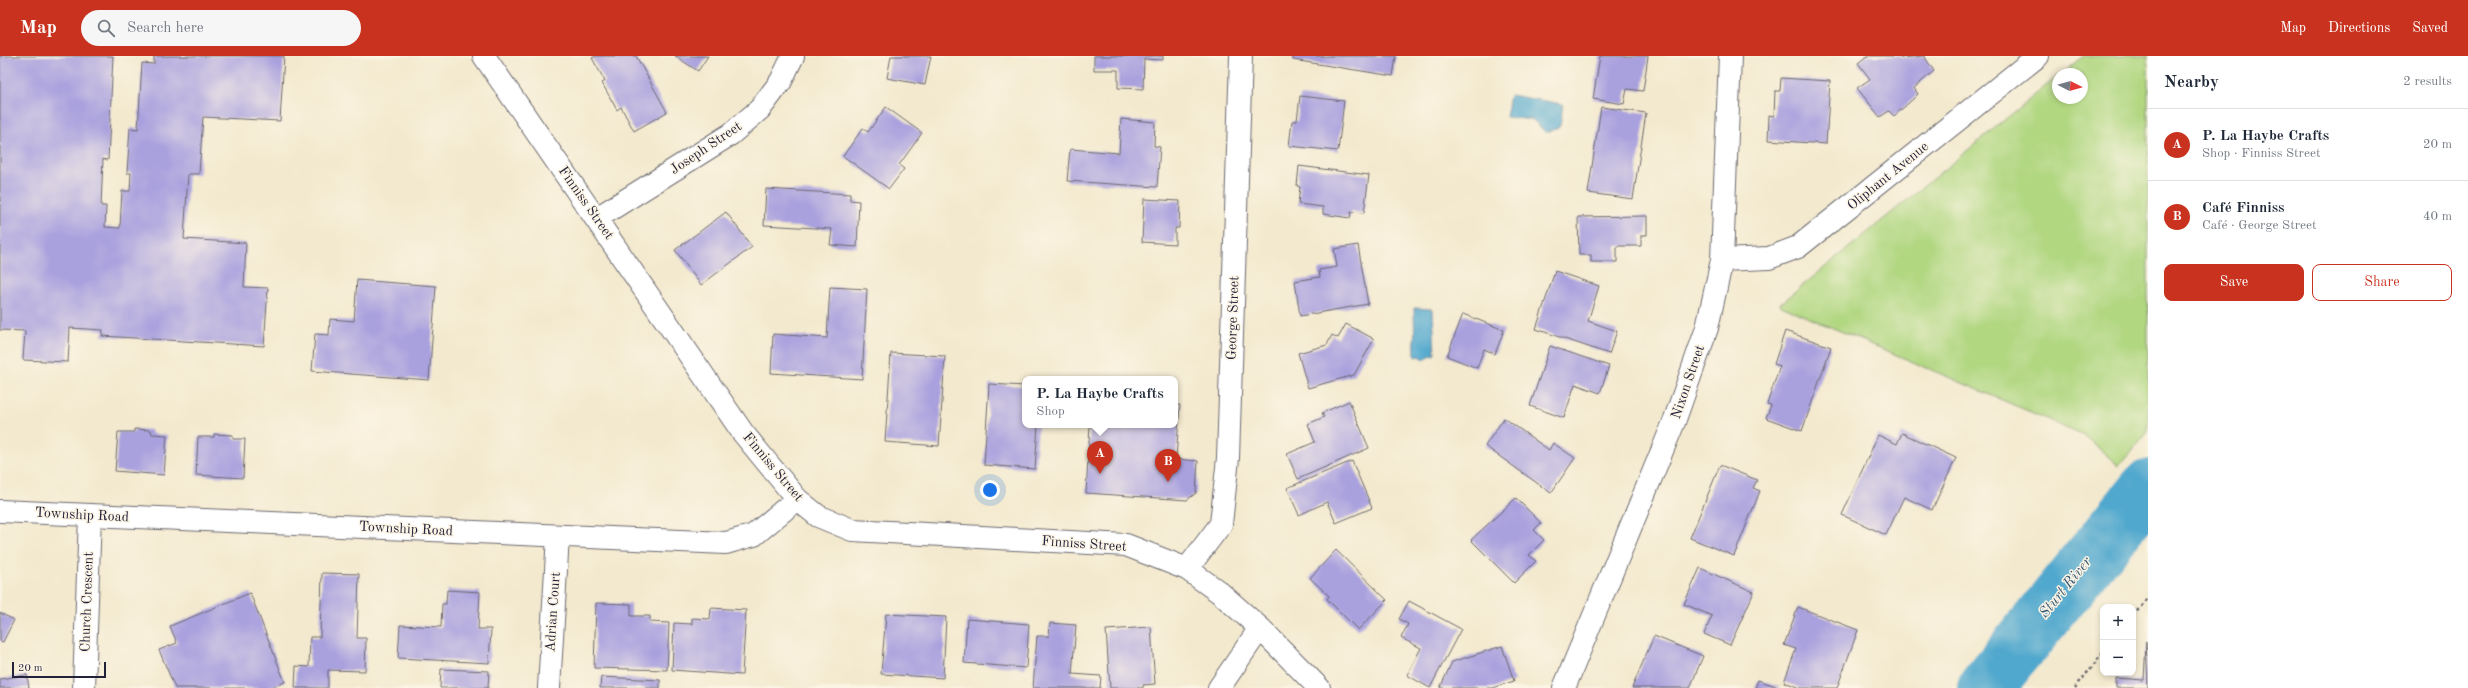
<!DOCTYPE html>
<meta charset="utf-8">
<style>
:root{--surface:#fff;--page:#f6f6f7;--text:#1f2937;--muted:#747a83;--line:#e0e1e3;--accent:#c8321e}
body{margin:0;font-family:"Old Standard TT",serif;background:var(--page);color:var(--text)}
.controls{position:absolute;right:12px;bottom:12px;display:grid;overflow:hidden;border-radius:8px;box-shadow:0 2px 6px #0003}
.controls button{width:36px;height:36px;display:grid;place-items:center;padding:0;border:0;border-bottom:1px solid var(--line);background:var(--surface);color:var(--text);font:20px sans-serif}
.compass{position:absolute;left:2052px;top:12px;width:36px;height:36px;border-radius:50%;background:var(--surface);box-shadow:0 2px 6px #0003;rotate:96deg}
.scale{position:absolute;left:12px;bottom:10px;width:94px;box-sizing:border-box;padding-left:4px;border:2px solid #22223b;border-top:0;font-size:11px;line-height:14px;white-space:nowrap;color:#22223b;-webkit-text-stroke:3px #fcf5e5;paint-order:stroke}
.you{position:absolute;left:990px;top:434px;width:14px;height:14px;margin:-10px;border:3px solid #fff;border-radius:50%;background:#1a73e8;box-shadow:0 0 0 6px #1a73e833}
.badge{display:grid;place-items:center;width:26px;height:26px;border-radius:50%;background:var(--accent);color:#fff;font-size:13px;font-weight:700}
.pin{position:absolute;translate:-50% -33px;filter:drop-shadow(0 1px 2px #0008)}
.pin::after{content:'';position:absolute;top:21px;width:14px;height:12px;background:inherit;clip-path:polygon(0 0,100% 0,50% 100%)}
.popup{position:absolute;left:1022px;top:320px;width:156px;height:52px;box-sizing:border-box;display:grid;place-content:center;border-radius:8px;background:var(--surface);filter:drop-shadow(0 1px 3px #0005);font-size:13px;white-space:nowrap;color:var(--muted)}
.popup b{font-size:15px;color:var(--text)}
.popup::after{content:'';position:absolute;left:50%;top:100%;margin-left:-8px;border:8px solid transparent;border-top-color:var(--surface)}
.list{margin:0;padding:0;list-style:none}
h2{display:flex;justify-content:space-between;align-items:center;height:52px;margin:0;padding:0 16px;font-size:17px}
h2 small{font-size:13px;font-weight:400;color:var(--muted)}
.list li{display:grid;grid-template-columns:26px 1fr auto;gap:12px;align-items:center;box-sizing:border-box;height:72px;padding:0 16px;border-top:1px solid var(--line)}
.list b{display:block;font-size:15px;white-space:nowrap}
.list p{margin:0;font-size:13px;white-space:nowrap;color:var(--muted)}
.list em{font-size:13px;font-style:normal;color:var(--muted)}
.actions{display:flex;gap:8px;padding:12px 16px}
.actions a{flex:1;padding:9px 0;border:1px solid var(--accent);border-radius:8px;text-align:center;font-size:14px;color:var(--accent)}
.actions .main{background:var(--accent);color:#fff}
.icon{flex:none;width:22px;height:22px;fill:none;stroke:currentColor;stroke-width:2;stroke-linecap:round;stroke-linejoin:round}
.map{position:relative;flex:none;width:2148px;height:632px;overflow:hidden}
header{display:flex;align-items:center;gap:24px;box-sizing:border-box;height:56px;padding:0 20px;background:var(--accent);color:#fff}
header strong{font-size:19px}
nav{display:flex;gap:22px;margin-inline-start:auto;font-size:14px}
.search{width:280px;height:36px;background:var(--page);display:flex;align-items:center;gap:10px;box-sizing:border-box;padding:0 14px;border-radius:22px;color:var(--muted);font-size:15px}
main{display:flex}
aside{flex:1;background:var(--surface)}
.map>svg:first-child{display:block}
.green{fill:#b1d781;stroke:#6a7c5e}
.water{fill:#51a8ce;stroke:#3a6584}
.lines{fill:none;stroke-linecap:round;stroke-linejoin:round}
.river{stroke:#51a8ce;stroke-width:56}
.building{fill:#a9a0de}
.minor-casing{stroke:#6b686e;stroke-width:24}
.path{stroke:#6b686e;stroke-width:2.5;stroke-dasharray:3 3;stroke-linecap:butt}
.minor{stroke:#fff;stroke-width:22}
.labels{text-anchor:middle;dominant-baseline:central;stroke-width:3;stroke-linejoin:round;paint-order:stroke}
.street-label{font-size:14px;fill:#22223b;stroke:#fcf5e5}
.water-label{font-size:15px;font-style:italic;fill:#355876;stroke:#fcf5e5}
</style>
<header>
<strong>Map</strong>
<div class="search"><svg class="icon" aria-label="search" viewBox="0 0 24 24"><circle cx="10" cy="10" r="6"/><path d="M15 15l6 6"/></svg>Search here</div>
<nav><a>Map</a><a>Directions</a><a>Saved</a></nav>
</header>
<main>
<div class="map">
<svg width="2148" height="632" viewBox="0 0 2148 632">
<rect width="100%" height="100%" fill="#fcf5e5"/>
<filter id="ink" filterUnits="userSpaceOnUse"><feTurbulence type="fractalNoise" baseFrequency=".025" numOctaves="2"/><feDisplacementMap in="SourceGraphic" scale="8" xChannelSelector="R" yChannelSelector="G"/><feConvolveMatrix kernelMatrix="1 2 1 2 8 2 1 2 1" color-interpolation-filters="sRGB"/></filter>
<filter id="wash" filterUnits="userSpaceOnUse"><feTurbulence type="fractalNoise" baseFrequency=".012" numOctaves="4" result="noise"/><feDisplacementMap in="SourceGraphic" scale="16" xChannelSelector="R" yChannelSelector="G"/><feGaussianBlur stdDeviation="0.9" result="paint"/><feColorMatrix in="noise" values="0 0 0 0 0 0 0 0 0 0 0 0 0 0 0 0 0 1.4 0 .05"/><feComposite in="paint" operator="in"/></filter>
<g filter="url(#wash)">
<rect width="100%" height="100%" fill="#f3e9ce"/>
<!-- green -->
<path class="green" d="M2083 0H2148V375L2119 410 2082 378 1779 249 2058 20V42H2082V18H2061Z"/>
<!-- water -->
<path class="water" d="M1510 39 1563 48 1560 70 1546 77 1533 64 1506 61Z
M1414 252 1433 253 1435 298 1429 300 1425 304 1420 300 1415 301Z"/>
<g class="lines">
<!-- river -->
<path class="river" d="M1985 632 2148 432"/>
</g>
<g id="blocks">
<!-- building -->
<path class="building" d="M0 0H113L108 104 103 103 101 150H106L105 171 120 172 122 135H130L131 117H127L130 72 138 73 142 7 154 8V0H284L280 65 203 61 199 118H188L184 183 246 187 244 231 268 232 264 290 102 280 103 274 70 272 68 306 23 304 25 275 0 274Z
M596 0H636L667 56 634 75 621 51 617 54 602 27 605 25 592 2Z
M675 0H708L698 15Z
M891 0H931L925 29 887 22Z
M1094 0H1163V4L1144 3 1143 33 1118 32V14H1094Z
M1293 0H1396L1393 20 1293 4Z
M1600 0H1648L1643 35 1627 33 1624 48 1593 43Z
M1867 0H1900L1901 2 1924 0 1934 15 1914 32 1918 38 1912 44 1894 60 1889 55 1880 61 1857 32 1870 23 1858 7Z
M1781 22 1830 25 1826 88 1768 84 1769 59 1774 60 1775 35H1780Z
M1300 40 1344 45 1338 95 1289 90 1292 65H1297Z
M886 51 922 77 899 109 904 113 889 133 843 100 863 72 868 76Z
M1601 51 1646 57 1633 143 1588 137Z
M1121 63 1155 66 1154 90 1160 91 1157 131 1067 125 1070 93 1119 97Z
M1299 110 1369 119 1364 157 1351 156 1350 162 1323 158V151L1298 148 1300 131 1297 130Z
M766 133 850 138V144L859 145 857 191 830 189 832 173 764 169Z
M1144 143 1180 145 1179 172H1175V188L1142 186Z
M726 156 752 191 701 229 675 194Z
M1647 160V179H1641V190H1617V206H1591V199H1579L1578 161Z
M1358 189 1368 248 1300 260 1295 225 1320 221 1319 214 1337 211 1334 193Z
M1555 215 1599 230 1588 265 1617 275 1609 298 1536 273Z
M357 224 436 230 429 324 312 315 315 278 329 279 330 263 354 265Z
M830 231 867 233 862 323 771 317 773 278 827 282Z
M1463 258 1504 274 1495 298 1484 293 1477 312 1447 300Z
M1346 268 1374 283 1354 319 1308 332 1298 297 1327 289 1332 279 1338 282Z
M1785 275 1831 291 1802 375 1766 362 1771 349 1767 348 1780 310 1774 308Z
M1550 290 1609 310 1600 337 1575 328 1564 362 1530 350Z
M891 297 945 300 939 390 885 386Z
M989 328 1025 330V369H1038L1035 413 984 409Z
M1349 345 1369 392 1298 423 1287 398 1315 386 1308 368 1324 361 1322 357Z
M1175 349H1180L1176 403 1198 405 1196 437 1187 444 1086 437 1090 369H1175Z
M1504 362 1549 394 1553 387 1575 402 1551 437 1485 390Z
M134 373 151 374 152 378 167 379 164 419 115 415 118 376H134Z
M1902 377 1956 402 1932 454 1904 441 1886 479 1842 459 1878 379 1897 388Z
M214 378 233 379V383H245L243 422 196 419 198 381H214Z
M1352 405 1372 452 1336 467 1327 446 1299 459 1287 432Z
M1720 409 1757 424 1753 432 1760 435 1734 500 1690 482Z
M1516 442 1541 467 1534 474 1544 484 1529 499 1536 505 1514 527 1471 484Z
M1336 494 1387 544 1358 574 1327 543 1329 540 1310 522Z
M1700 512 1754 536 1730 589 1704 578 1712 560 1684 548Z
M322 517 359 518 357 582H366L365 615 328 614V632H295L296 610 309 611 310 581H320Z
M447 534 480 536 478 573H491L489 607 398 602 400 569 441 571 442 548H446Z
M250 537 285 626 270 632H175L159 594 177 587 170 570Z
M1409 545 1461 573 1430 632 1407 619 1421 592 1401 582 1408 568 1399 563Z
M596 547 631 548V560H650V566L669 567 667 614 594 612Z
M1798 551 1858 574 1837 632H1801L1784 626 1796 593 1784 589Z
M711 552 746 554 742 619 672 614 674 567 692 568V562L710 563Z
M0 557 14 564 3 586 0 585Z
M886 558 946 561 943 622 881 618Z
M967 563 1029 568 1026 612 964 607Z
M1050 567 1076 569 1072 618 1101 620 1100 632H1033L1037 580H1049Z
M1151 571 1155 628 1143 629V632H1110L1106 574Z
M1654 580 1703 600 1690 632H1632Z
M2146 585 2148 632H2116V622L2144 624Z
M1502 590 1514 625 1493 632H1440L1452 606Z
M441 613 489 615 488 632H440Z
M27 619 29 632H0V623Z
M601 621 660 624V632H600Z
M1758 624 1781 632H1755Z"/>
</g>
</g>
<g filter="url(#ink)">
<use href="#blocks" fill-opacity="0" stroke="#6b686e" stroke-width="1"/>
<g class="lines">
<defs>
<path id="minor" d="M484 0 743 377 797 443 818 460 852 474 1126 489 1187 513 1219 536 1260 572 1319 632
M597 162 731 78 760 53 781 25 793 0
M1722 204 1769 202 1798 191 2038 0
M0 455 726 487 754 479 797 443
M1187 513 1221 468 1228 402 1241 0
M84 632 90 459
M549 632 558 480
M1219 632 1260 572
M1564 632 1674 366 1707 272 1722 204 1730 0"/>
</defs>
<!-- minor casing -->
<use href="#minor" class="minor-casing"/>
<!-- path -->
<path class="path" d="M2133 560 2148 542
M2075 632 2103 597"/>
<!-- minor -->
<use href="#minor" class="minor"/>
</g>
</g>
<g class="labels">
<!-- street labels -->
<g class="street-label">
<text transform="translate(706 92) rotate(-34)">Joseph Street</text>
<text transform="translate(1888 120) rotate(-39)">Oliphant Avenue</text>
<text transform="translate(586 147) rotate(55)">Finniss Street</text>
<text transform="translate(1233 262) rotate(-88)">George Street</text>
<text transform="translate(1688 326) rotate(-71)">Nixon Street</text>
<text transform="translate(773 411) rotate(50)">Finniss Street</text>
<text transform="translate(82 459) rotate(3)">Township Road</text>
<text transform="translate(406 473) rotate(3)">Township Road</text>
<text transform="translate(1084 488) rotate(4)">Finniss Street</text>
<text transform="translate(87 546) rotate(-88)">Church Crescent</text>
<text transform="translate(553 556) rotate(-86)">Adrian Court</text>
</g>
<!-- water labels -->
<g class="water-label">
<text transform="translate(2066 532) rotate(-51)">Sturt River</text>
</g>
</g>
</svg>
<div class="controls">
<button>+</button>
<button>−</button>
</div>
<svg class="compass" viewBox="-18 -18 36 36"><path d="M0-13l5 13h-10z" fill="#e53935"/><path d="M0 13l5-13h-10z" fill="#747a83"/></svg>
<div class="scale">20 m</div>
<div class="you"></div>
<div class="pin badge" style="left:1100px;top:418px">A</div>
<div class="popup"><b>P. La Haybe Crafts</b>Shop</div>
<div class="pin badge" style="left:1168px;top:426px">B</div>
</div>
<aside>
<h2>Nearby<small>2 results</small></h2>
<ul class="list">
<li><span class="badge">A</span><div><b>P. La Haybe Crafts</b><p>Shop · Finniss Street</p></div><em>20 m</em></li>
<li><span class="badge">B</span><div><b>Café Finniss</b><p>Café · George Street</p></div><em>40 m</em></li>
</ul>
<div class="actions"><a class="main">Save</a><a>Share</a></div>
</aside>
</main>
